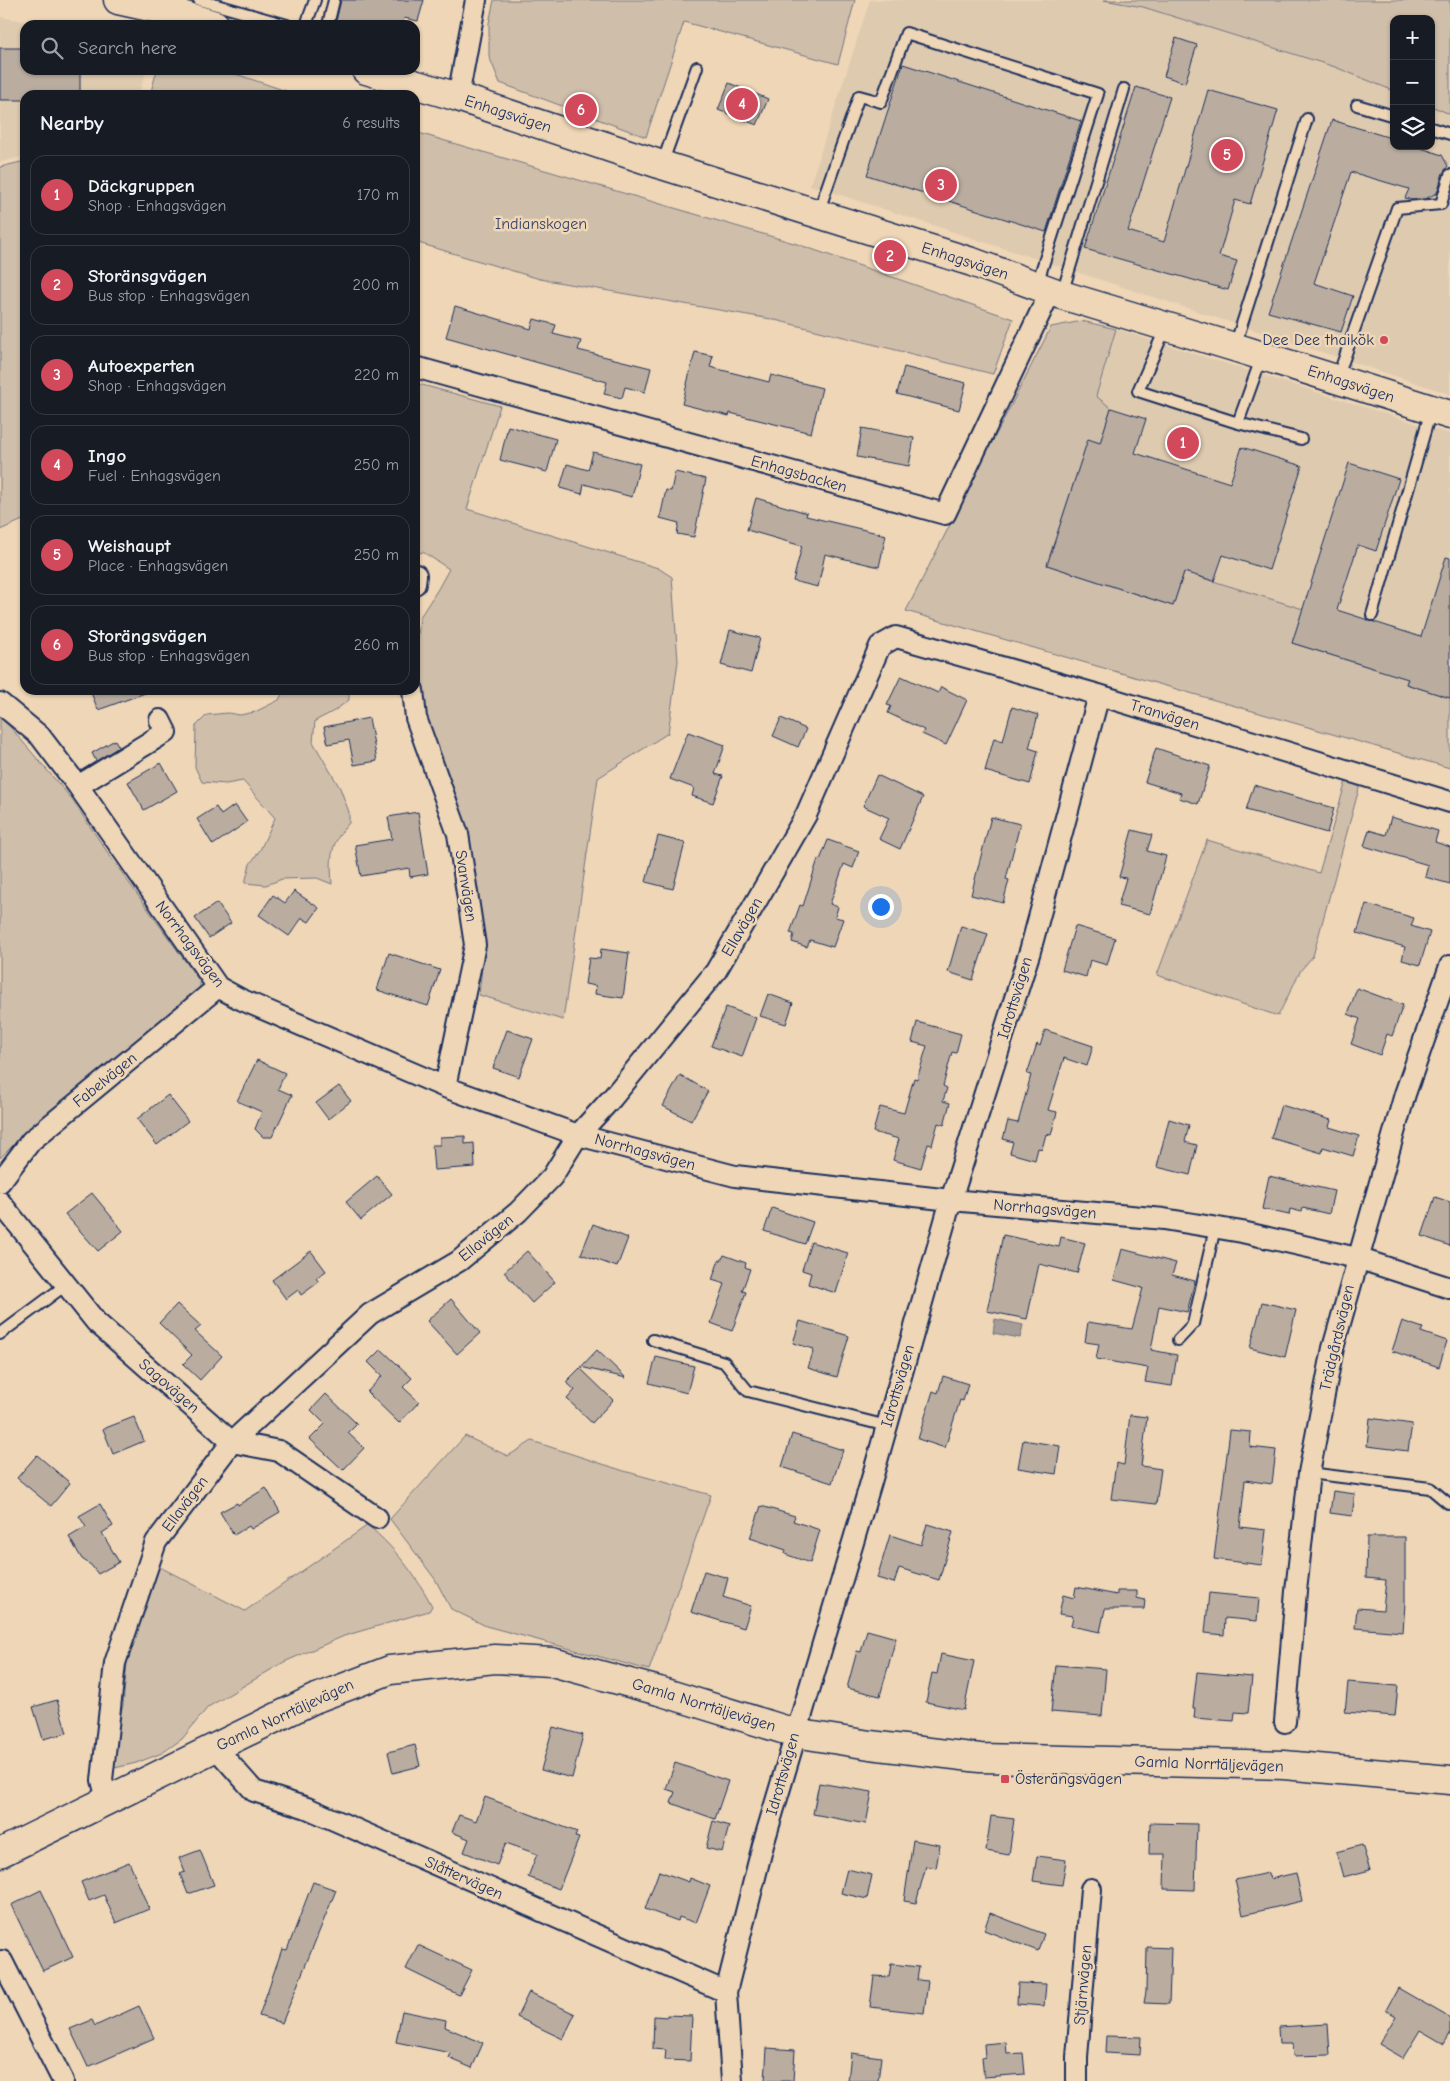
<!DOCTYPE html>
<meta charset="utf-8">
<style>
:root{--surface:#171b24;--page:#20242c;--text:#f1f3f6;--muted:#9ea1a6;--line:#363941;--accent:#d1495b}
body{margin:0;font-family:"Comic Neue",sans-serif;background:var(--page);color:var(--text)}
.controls{position:absolute;right:15px;top:15px;display:grid;overflow:hidden;border-radius:10px;box-shadow:0 1px 4px #0004}
.controls button{width:45px;height:45px;display:grid;place-items:center;padding:0;border:0;border-bottom:1px solid var(--line);background:var(--surface);color:var(--text);font:25px sans-serif}
.you{position:absolute;left:880px;top:906px;width:18px;height:18px;margin:-12px;border:4px solid #fff;border-radius:50%;background:#1a73e8;box-shadow:0 0 0 8px #1a73e833}
.badge{display:grid;place-items:center;width:32px;height:32px;border-radius:50%;background:var(--accent);color:#fff;font-size:16px;font-weight:700}
.pin{position:absolute;translate:-50% -50%;border:2px solid #fff;box-shadow:0 1px 5px #0006}
.list{margin:0;padding:0;list-style:none}
h2{display:flex;justify-content:space-between;align-items:center;height:65px;margin:0;padding:0 20px;font-size:21px}
h2 small{font-size:16px;font-weight:400;color:var(--muted)}
.list li{display:grid;grid-template-columns:32px 1fr auto;gap:15px;align-items:center;box-sizing:border-box;height:80px;margin:0 10px 10px;padding:0 10px;border:1px solid var(--line);border-radius:15px}
.list b{display:block;font-size:19px;white-space:nowrap}
.list p{margin:0;font-size:16px;white-space:nowrap;color:var(--muted)}
.list em{font-size:16px;font-style:normal;color:var(--muted)}
.icon{flex:none;width:28px;height:28px;fill:none;stroke:currentColor;stroke-width:2;stroke-linecap:round;stroke-linejoin:round}
.map{position:relative;flex:none;width:1450px;height:2081px;overflow:hidden}
.search{position:absolute;background:var(--surface);box-shadow:0 1px 4px #0004;left:20px;top:20px;width:400px;height:55px;display:flex;align-items:center;gap:12px;box-sizing:border-box;padding:0 18px;border-radius:15px;color:var(--muted);font-size:19px}
.panel{position:absolute;background:var(--surface);box-shadow:0 1px 4px #0004;left:20px;top:90px;width:400px;height:605px;border-radius:15px}
.map>svg:first-child{display:block}
.built{fill:#decaaf}
.green{fill:#cfbea9;stroke:#757684}
.water{fill:#a69d98;stroke:#6e7181}
.building{fill:#baada0;stroke:#1b2f5e}
.lines{fill:none;stroke-linecap:round;stroke-linejoin:round}
.lane-casing{stroke:#1b2f5e;stroke-width:14}
.street-casing{stroke:#1b2f5e;stroke-width:24}
.secondary-casing{stroke:#1b2f5e;stroke-width:31}
.lane{stroke:#eed6b6;stroke-width:10}
.street{stroke:#eed6b6;stroke-width:20}
.secondary{stroke:#eed6b6;stroke-width:28}
.poi-dot{fill:#d1495b;stroke:#eed6b6;stroke-width:2}
.labels{text-anchor:middle;dominant-baseline:central;stroke-width:5;stroke-linejoin:round;paint-order:stroke}
.street-label{font-size:16px;fill:#1b2f5e;stroke:#eed6b6}
.park-label{font-size:16px;fill:#364469;stroke:#eed6b6}
.poi-label{font-size:16px;fill:#1b2f5e;stroke:#eed6b6;text-anchor:end}
</style>
<div class="map">
<svg width="1450" height="2081" viewBox="0 0 1450 2081">
<rect width="100%" height="100%" fill="#eed6b6"/>
<filter id="ink" filterUnits="userSpaceOnUse"><feTurbulence type="fractalNoise" baseFrequency=".02" numOctaves="2"/><feDisplacementMap in="SourceGraphic" scale="10" xChannelSelector="R" yChannelSelector="G"/><feConvolveMatrix kernelMatrix="1 2 1 2 8 2 1 2 1" color-interpolation-filters="sRGB"/></filter>
<g filter="url(#ink)">
<!-- built -->
<path class="built" d="M870 0H1103L1143 7 1335 67 1394 91V146H1431V106L1450 114V394L810 185Z
M0 17 49 25H25V70H147L138 95H25V156L0 162Z
M1116 329 1450 434V698L1406 684 1393 628 1380 670 1292 643 1302 609 1185 572 1173 606 1047 565 1111 408 1096 397Z"/>
<!-- green -->
<path class="green" d="M494 0H855L838 64 684 22 646 137 500 83 489 56V23Z
M1103 0H1450V114L1431 106V19H1394V91L1335 67 1143 7Z
M157 70H224L298 95H150Z
M415 132 797 244 1013 319 993 374 771 319 540 279 415 242Z
M25 161V519L0 530V167Z
M1082 321 1116 329 1096 396 1111 408 1100 443 1088 440 1047 565 1173 606 1184 572 1303 609 1292 643 1379 670 1393 628 1421 638 1406 684 1450 698V768L906 611 1051 327Z
M415 383 500 406 467 509 658 568 672 577 678 661 668 733 598 778 563 1020 479 995 482 967 481 912 455 805 429 736 415 666 420 617 438 589 449 569 423 552 415 554Z
M284 690H349V700L334 711 315 721 313 742 340 788 349 812V823C330 844 330 857 332 884L317 878 282 879 266 885 245 883 250 864 260 850 275 818 243 781 226 784 202 782 195 767 196 726 207 715 228 713 240 715 255 712 279 700Z
M0 718 11 728 70 797 112 859 200 982V991L27 1132 0 1158Z
M1346 781 1360 785 1313 956 1301 970 1278 1016 1157 975 1207 840 1319 873Z
M465 1436 508 1456 532 1441 624 1471 711 1495 649 1670 486 1626 451 1609 435 1579 390 1519Z
M368 1525C395 1549 415 1573 432 1606L429 1611 344 1636 284 1662 208 1707 182 1739 162 1753 136 1763 115 1768 113 1761 115 1735 123 1705 128 1652 156 1565 245 1611Z"/>
<!-- water -->
<path class="water" d="M995 1319 1023 1325 1020 1338 993 1333Z"/>
<!-- building -->
<path class="building" d="M341 0H424L418 21 404 18 402 25H351L336 21Z
M1176 38 1197 45 1185 83 1164 76Z
M0 48H25V70H80V95H25V100H0Z
M903 64 1081 121 1046 232 867 175Z
M729 83 768 99 757 125 718 110Z
M1136 87 1170 97 1128 231 1164 242 1208 90 1278 110 1250 204 1235 200 1219 256 1237 261 1228 290 1085 249Z
M1332 120 1394 139V146H1415L1442 155 1448 166 1443 173 1437 193 1425 199 1412 200 1405 198 1409 189 1351 172 1314 283 1353 296 1341 332 1268 312Z
M455 306 531 329 534 319 556 325 553 334 581 341 578 350 651 368 645 392 625 387 622 398 604 394 607 382 446 337Z
M695 352 713 356 710 367 769 382 771 375 822 388 811 433 730 413 729 416 682 404Z
M904 367 966 383 959 410 897 394Z
M1111 408 1146 419 1135 453 1230 483 1242 447 1302 466 1269 570 1223 555 1214 581 1184 572 1173 606 1047 565 1088 439 1100 443Z
M508 426 556 439 547 472 500 460Z
M862 428 914 438 909 466 857 457Z
M593 452 640 464 632 497 584 484 582 494 560 488 567 464 588 470Z
M1349 463 1399 479 1376 551 1358 545 1337 610 1421 637 1446 557 1450 558V698L1406 684 1408 679 1292 643Z
M675 472 706 479 694 537 677 534 679 523 660 518 666 490 671 491Z
M756 498 807 513 806 516 886 535 879 567 825 554 818 587 793 581 802 546 747 530Z
M730 630 760 638 751 673 721 665Z
M901 676 938 693 941 687 967 700 946 745 922 734 924 730 888 713 891 706 887 705Z
M90 690H147L148 692 98 710Z
M1012 707 1038 715 1029 748 1038 751 1030 784 985 771 994 738 1003 741Z
M369 718 377 761 354 765 349 740 328 744 324 727Z
M781 718 806 729 798 747 773 736Z
M688 732 725 745 715 774 723 776 713 803 692 796 694 788 670 779Z
M115 740 119 747 96 761 92 753Z
M1156 748 1210 766 1198 804 1179 798 1181 793 1145 782Z
M161 763 177 791 144 810 128 782Z
M877 775 923 797 900 849 879 839 889 818 863 806Z
M1254 785 1334 808 1327 833 1246 810Z
M235 805 247 822 213 845 197 819 216 807 221 815Z
M418 812 428 874 410 877 409 868 361 876 355 845 392 839 388 817Z
M991 817 1020 824 1006 879 1009 880 1003 903 971 895Z
M1391 817 1438 831 1435 842 1450 847V884L1425 877 1428 865 1364 846 1369 830 1386 835Z
M1132 830 1152 835 1147 851 1166 856 1150 914 1118 906 1126 878 1119 877Z
M658 836 685 843 673 889 646 882Z
M828 840 859 851 853 868 844 864 830 904 838 907 835 917 843 919 833 947 810 940 807 947 792 942 794 934 790 933 800 905 803 906 818 859 820 860Z
M294 891 319 908 309 922 302 918 289 936 259 915 273 895 285 903Z
M217 903 231 923 209 938 195 918Z
M1366 904 1414 918 1411 926 1430 932 1420 965 1402 960 1405 947 1357 933Z
M961 926 988 934 973 980 948 972Z
M1075 926 1115 938 1107 965 1090 960 1086 977 1062 970Z
M601 949 629 953 623 998 595 994 596 986 585 984 589 958 600 959Z
M389 953 440 970 428 1006 377 990Z
M1357 988 1403 1005 1392 1036 1387 1034 1380 1055 1351 1044 1360 1019 1348 1014Z
M768 994 793 1003 786 1024 760 1016Z
M726 1007 756 1018 742 1057 711 1046Z
M917 1022 961 1034 956 1053 952 1052 943 1086 947 1088 943 1101 950 1103 944 1125 938 1123 932 1145 928 1144 921 1168 893 1160 899 1139 873 1132 880 1107 904 1113 914 1078 917 1079 927 1046 912 1042Z
M507 1030 533 1039 519 1077 493 1068Z
M1045 1030 1093 1046 1087 1066 1064 1058 1048 1110 1057 1112 1051 1135 1046 1134 1042 1149 1038 1148 1035 1160 1010 1153 1013 1142 1003 1139 1008 1121 1018 1123 1031 1075 1027 1074 1037 1044 1040 1046Z
M257 1060 285 1073 278 1089 292 1095 272 1137H263L255 1129 262 1112 237 1101Z
M680 1075 708 1091 691 1121 663 1106Z
M339 1086 351 1101 328 1119 316 1103Z
M168 1095 188 1121 157 1145 137 1119Z
M1281 1105 1331 1120 1329 1127 1359 1136 1353 1156 1323 1147 1322 1153 1271 1138Z
M1169 1119 1189 1125 1185 1142 1197 1145 1190 1175 1157 1167Z
M465 1136V1144L474 1143 475 1167 434 1170 432 1145H440V1137Z
M377 1176 392 1194 361 1220 346 1202Z
M1269 1176 1334 1191 1329 1214 1303 1208 1302 1212 1290 1209 1289 1215 1262 1209Z
M92 1193 123 1231 98 1251 65 1214Z
M1435 1197 1450 1202V1246L1422 1236Z
M772 1208 813 1222 805 1244 764 1231Z
M593 1224 628 1238 617 1267 581 1254Z
M1003 1235 1059 1247 1061 1237 1085 1243 1077 1273 1039 1264 1027 1319 987 1311Z
M811 1242 848 1253 836 1293 808 1284 811 1273 802 1270Z
M1122 1249 1176 1263 1172 1275 1195 1281 1187 1312 1159 1306 1151 1350 1177 1355 1172 1386 1145 1382 1148 1368 1096 1359 1099 1344 1085 1342 1088 1322 1132 1329 1143 1288 1114 1280Z
M311 1251 326 1271 316 1278 319 1282 301 1295 298 1290 286 1299 272 1280Z
M527 1251 555 1282 532 1303 504 1272Z
M724 1255 746 1263 745 1267 750 1269 742 1291 746 1292 732 1331 711 1323 725 1284 712 1280 719 1260 721 1261Z
M451 1299 480 1333 457 1354 427 1321Z
M1262 1302 1296 1310 1285 1357 1250 1348Z
M177 1304 201 1326 195 1331 222 1356 200 1380 183 1364 192 1355 159 1323Z
M800 1321 849 1336 837 1377 808 1368 814 1349 793 1343Z
M1402 1321 1423 1328 1421 1332 1447 1341 1439 1367 1392 1351Z
M381 1349 412 1378 403 1387 419 1402 399 1423 367 1392 382 1376 368 1362Z
M597 1350 626 1378 581 1367Z
M656 1357 694 1366 687 1393 649 1383Z
M580 1368 613 1400 592 1423 567 1399 575 1390 566 1382Z
M943 1376 968 1384 963 1401 960 1400 945 1448 918 1439 933 1391 938 1393Z
M326 1394 357 1424 348 1433 364 1448 343 1470 310 1439 325 1424 311 1410Z
M1130 1415 1147 1417 1141 1466 1161 1469 1156 1504 1111 1499 1116 1463 1124 1465Z
M134 1417 144 1441 113 1454 103 1429Z
M1370 1418 1412 1424 1408 1451 1367 1446Z
M1230 1430 1251 1432 1250 1447 1276 1450 1272 1484 1245 1480 1240 1527 1266 1530 1262 1565 1214 1559Z
M792 1434 843 1450 832 1483 782 1467Z
M1023 1440 1060 1446 1056 1474 1018 1468Z
M37 1455 70 1483 51 1506 17 1478Z
M266 1488 280 1512 251 1529 249 1526 234 1535 220 1512 237 1503 238 1505Z
M1333 1491 1355 1494 1352 1516 1330 1513Z
M100 1504 113 1526 102 1533 119 1562 98 1574 91 1565 82 1559 69 1537 86 1527 79 1516Z
M761 1506 795 1516 793 1521 820 1530 810 1563 785 1554 786 1550 750 1538Z
M927 1524 953 1532 939 1580 899 1568 894 1583 877 1578 890 1535 921 1545Z
M1367 1537H1405V1603L1403 1632 1355 1628 1357 1608 1383 1610 1386 1580 1366 1578Z
M704 1571 728 1578 723 1597 751 1606 744 1628 691 1612Z
M1076 1587 1117 1595V1591H1137V1598L1145 1600 1144 1609H1105L1100 1632 1071 1626 1073 1616 1059 1614 1063 1595 1074 1598Z
M1209 1593 1259 1598 1257 1621 1225 1618 1224 1635 1205 1633Z
M867 1630 896 1638 880 1696 847 1688 857 1651 861 1652Z
M941 1654 974 1661 964 1710 926 1702 932 1673 937 1674Z
M1056 1665 1106 1669 1102 1716 1051 1712Z
M1197 1672 1252 1677 1248 1713 1235 1712 1234 1721 1194 1718 1195 1708H1193Z
M1348 1682 1398 1686 1395 1716 1345 1712Z
M57 1700 67 1733 43 1739 33 1707Z
M553 1727 583 1735 572 1778 541 1770Z
M415 1745 420 1766 393 1773 388 1752Z
M675 1763 728 1781 715 1819 671 1803 675 1792 666 1789Z
M819 1783 872 1792 866 1824 813 1814Z
M485 1797 577 1832 575 1837 579 1838 559 1889 528 1877 537 1854 506 1843 497 1865 464 1852 469 1839 452 1832 459 1815 476 1821Z
M991 1816 1014 1819 1009 1855 986 1851Z
M713 1821 729 1826 722 1852 706 1848Z
M1150 1823 1197 1824 1195 1890 1164 1889 1165 1854H1149Z
M913 1840 940 1845 936 1868 926 1866 916 1903 904 1901Z
M1362 1845 1370 1870 1343 1877 1336 1852Z
M200 1850 214 1885 188 1894 180 1874 185 1872 179 1858Z
M1037 1856 1066 1860 1062 1885 1033 1881Z
M129 1862 149 1909 116 1923 104 1895 89 1901 81 1882Z
M847 1869 872 1875 867 1899 841 1893Z
M659 1871 689 1882 690 1878 710 1886 696 1923 679 1917 678 1921 645 1909Z
M1268 1873 1270 1879 1296 1873 1302 1901 1243 1915 1235 1880Z
M313 1882 336 1890 282 2023 259 2016 282 1949 287 1950Z
M41 1890 73 1957 43 1971 11 1905Z
M990 1913 1044 1934 1038 1951 984 1930Z
M418 1945 472 1970 459 1995 406 1969Z
M1147 1947 1171 1948 1169 2004 1144 2003 1146 1992Z
M891 1964 919 1967 917 1980 928 1981 924 2013 870 2007 874 1976 889 1977Z
M1018 1983 1046 1984 1044 2006 1017 2004Z
M1398 1988 1450 2018V2034L1444 2044 1420 2030 1403 2058 1379 2044 1396 2016 1386 2010Z
M529 1992 575 2014 563 2039 517 2017Z
M139 2006 154 2038 88 2067 70 2029 92 2020 95 2026Z
M402 2011 446 2020 445 2027 483 2043 472 2068 449 2058 451 2053 396 2042Z
M667 2015 692 2016 690 2061 665 2060 666 2050 653 2049 654 2016 667 2017Z
M1328 2024 1330 2055 1293 2056 1292 2044H1279L1278 2027Z
M1106 2036 1141 2037 1140 2055 1105 2053Z
M1006 2042 1007 2054 1023 2053 1025 2074 984 2077 982 2058 985 2057 984 2044Z
M767 2048 795 2050 793 2081H765Z
M851 2053 881 2057 878 2081H848Z"/>
<g class="lines">
<defs>
<path id="lane" d="M199 0 287 25
M306 25 315 0
M328 25 334 0
M1357 105 1394 116
M1431 128 1450 134
M662 164 697 67
M818 213 859 96 881 102 906 33 1098 94 1037 284
M1062 294 1124 89
M1166 327 1138 391 1238 423 1301 439
M1235 346 1307 119
M1337 379 1397 208 1441 204 1450 175
M1238 423 1262 356
M1372 615 1431 410
M0 1334 67 1284
M653 1340 724 1362 748 1391 887 1426
M1178 1340 1193 1324 1215 1228
M1309 1473 1430 1488 1448 1503"/>
<path id="street" d="M458 97 476 0
M415 367 945 514 1051 290
M415 584 416 575
M413 690 416 718 458 834 475 945 445 1087
M0 703 40 736 78 786 218 987 240 999 445 1087 578 1135 735 1176 951 1200 1164 1219 1242 1232 1357 1258 1450 1288
M78 786 166 732 160 720
M0 1182 31 1141 218 987
M0 1202 96 1322 232 1442 279 1451 377 1518
M1285 1722 1296 1591 1309 1473 1333 1348 1405 1094 1450 966
M215 1747 254 1791 307 1808 726 1992
M107 1800 102 1780 115 1663 156 1542 232 1442 370 1314 459 1261 518 1212 552 1177 578 1135 613 1097 716 971 806 815 880 646 896 637 1099 695 1450 802
M2 1961 63 2081
M732 2081 726 1992 763 1845 871 1482 951 1200 1030 951 1099 695
M1077 2081V2057L1091 1889"/>
<path id="secondary" d="M118 0 168 11 215 25
M366 70 458 97 662 165 972 262 1062 295 1234 347 1450 415
M0 1853 314 1699 390 1670 495 1659 552 1662 659 1691 795 1733 870 1745 980 1758 1284 1765 1450 1780"/>
</defs>
<!-- lane casing -->
<use href="#lane" class="lane-casing"/>
<!-- street casing -->
<use href="#street" class="street-casing"/>
<!-- secondary casing -->
<use href="#secondary" class="secondary-casing"/>
<!-- lane -->
<use href="#lane" class="lane"/>
<!-- street -->
<use href="#street" class="street"/>
<!-- secondary -->
<use href="#secondary" class="secondary"/>
</g>
</g>
<!-- markers -->
<g class="poi-dot">
<circle cx="1384" cy="340" r="5"/>
<rect x="1000" y="1774" width="10" height="10" rx="2.5"/>
</g>
<g class="labels">
<!-- street labels -->
<g class="street-label">
<text transform="translate(508 114) rotate(18)">Enhagsvägen</text>
<text transform="translate(965 261) rotate(18)">Enhagsvägen</text>
<text transform="translate(1351 384) rotate(18)">Enhagsvägen</text>
<text transform="translate(799 474) rotate(16)">Enhagsbacken</text>
<text transform="translate(1165 715) rotate(17)">Tranvägen</text>
<text transform="translate(466 886) rotate(81)">Svanvägen</text>
<text transform="translate(742 927) rotate(-60)">Ellavägen</text>
<text transform="translate(190 944) rotate(53)">Norrhagsvägen</text>
<text transform="translate(1015 998) rotate(-73)">Idrottsvägen</text>
<text transform="translate(105 1080) rotate(-39)">Fabelvägen</text>
<text transform="translate(645 1152) rotate(15)">Norrhagsvägen</text>
<text transform="translate(1045 1209) rotate(5)">Norrhagsvägen</text>
<text transform="translate(486 1238) rotate(-39)">Ellavägen</text>
<text transform="translate(1337 1338) rotate(-77)">Trädgårdsvägen</text>
<text transform="translate(169 1386) rotate(41)">Sagovägen</text>
<text transform="translate(898 1386) rotate(-74)">Idrottsvägen</text>
<text transform="translate(185 1504) rotate(-53)">Ellavägen</text>
<text transform="translate(704 1705) rotate(17)">Gamla Norrtäljevägen</text>
<text transform="translate(285 1715) rotate(-25)">Gamla Norrtäljevägen</text>
<text transform="translate(1209 1764) rotate(2)">Gamla Norrtäljevägen</text>
<text transform="translate(783 1774) rotate(-74)">Idrottsvägen</text>
<text transform="translate(464 1878) rotate(24)">Slåttervägen</text>
<text transform="translate(1083 1985) rotate(-85)">Stjärnvägen</text>
</g>
<!-- park labels -->
<g class="park-label">
<text x="541" y="224">Indianskogen</text>
</g>
<!-- poi labels -->
<g class="poi-label">
<text x="1374" y="340">Dee Dee thaikök</text>
<text x="1015" y="1779" text-anchor="start">Österängsvägen</text>
</g>
</g>
</svg>
<div class="controls">
<button>+</button>
<button>−</button>
<button><svg class="icon" aria-label="layers" viewBox="0 0 24 24"><path d="M12 4l9 5-9 5-9-5zM3 14l9 5 9-5"/></svg></button>
</div>
<div class="you"></div>
<div class="pin badge" style="left:1183px;top:443px">1</div>
<div class="pin badge" style="left:890px;top:256px">2</div>
<div class="pin badge" style="left:941px;top:185px">3</div>
<div class="pin badge" style="left:742px;top:104px">4</div>
<div class="pin badge" style="left:1227px;top:155px">5</div>
<div class="pin badge" style="left:581px;top:110px">6</div>
<div class="search"><svg class="icon" aria-label="search" viewBox="0 0 24 24"><circle cx="10" cy="10" r="6"/><path d="M15 15l6 6"/></svg>Search here</div>
<section class="panel">
<h2>Nearby<small>6 results</small></h2>
<ul class="list">
<li><span class="badge">1</span><div><b>Däckgruppen</b><p>Shop · Enhagsvägen</p></div><em>170 m</em></li>
<li><span class="badge">2</span><div><b>Storänsgvägen</b><p>Bus stop · Enhagsvägen</p></div><em>200 m</em></li>
<li><span class="badge">3</span><div><b>Autoexperten</b><p>Shop · Enhagsvägen</p></div><em>220 m</em></li>
<li><span class="badge">4</span><div><b>Ingo</b><p>Fuel · Enhagsvägen</p></div><em>250 m</em></li>
<li><span class="badge">5</span><div><b>Weishaupt</b><p>Place · Enhagsvägen</p></div><em>250 m</em></li>
<li><span class="badge">6</span><div><b>Storängsvägen</b><p>Bus stop · Enhagsvägen</p></div><em>260 m</em></li>
</ul>
</section>
</div>
